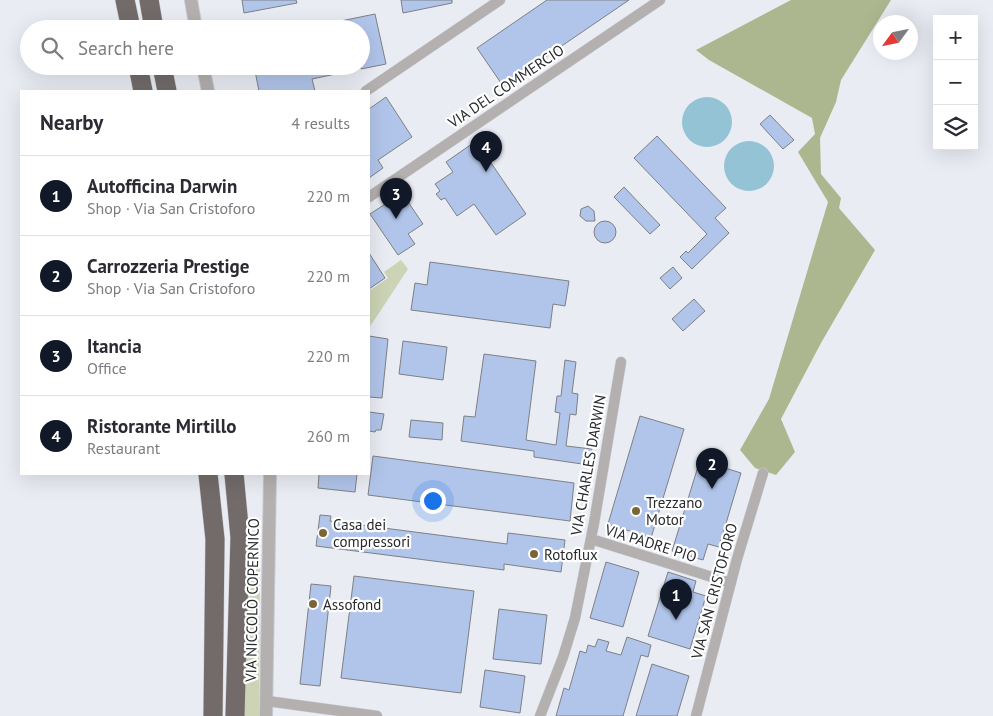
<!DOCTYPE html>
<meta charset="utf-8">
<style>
:root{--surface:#fff;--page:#f2f2f3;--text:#2b2b33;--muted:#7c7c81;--line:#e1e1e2;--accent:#111827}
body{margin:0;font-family:"PT Sans",sans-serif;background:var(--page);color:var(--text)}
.controls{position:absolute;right:15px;top:15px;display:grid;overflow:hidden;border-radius:0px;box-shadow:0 5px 20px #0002}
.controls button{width:45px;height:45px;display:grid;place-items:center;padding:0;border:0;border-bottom:1px solid var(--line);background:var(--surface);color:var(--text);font:25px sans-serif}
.compass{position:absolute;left:873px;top:15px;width:45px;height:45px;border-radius:50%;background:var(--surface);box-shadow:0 5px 20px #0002;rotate:237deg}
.you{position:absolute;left:432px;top:500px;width:18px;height:18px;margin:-12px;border:4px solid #fff;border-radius:50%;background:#1a73e8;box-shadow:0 0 0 8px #1a73e833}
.badge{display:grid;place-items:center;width:32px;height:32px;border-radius:50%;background:var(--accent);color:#fff;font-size:16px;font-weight:700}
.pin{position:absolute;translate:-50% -41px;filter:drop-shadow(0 1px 2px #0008)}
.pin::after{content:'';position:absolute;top:26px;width:18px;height:15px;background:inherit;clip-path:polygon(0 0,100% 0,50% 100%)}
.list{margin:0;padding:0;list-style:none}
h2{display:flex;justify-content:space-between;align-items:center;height:65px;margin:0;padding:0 20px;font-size:21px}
h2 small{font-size:16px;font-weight:400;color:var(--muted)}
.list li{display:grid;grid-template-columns:32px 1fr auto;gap:15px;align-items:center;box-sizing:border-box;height:80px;padding:0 20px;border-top:1px solid var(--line)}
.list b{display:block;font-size:19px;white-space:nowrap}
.list p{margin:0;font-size:16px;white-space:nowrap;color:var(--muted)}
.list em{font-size:16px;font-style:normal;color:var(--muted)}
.icon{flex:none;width:28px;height:28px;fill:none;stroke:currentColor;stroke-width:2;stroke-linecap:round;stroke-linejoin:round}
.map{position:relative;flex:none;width:993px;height:716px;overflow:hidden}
.search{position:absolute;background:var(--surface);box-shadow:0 5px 20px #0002;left:20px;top:20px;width:350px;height:55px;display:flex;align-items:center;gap:12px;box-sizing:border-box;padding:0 18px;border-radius:28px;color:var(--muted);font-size:19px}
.panel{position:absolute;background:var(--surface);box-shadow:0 5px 20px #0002;left:20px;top:90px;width:350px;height:385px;border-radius:0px}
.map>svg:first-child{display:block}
.green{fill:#ccd4b5}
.forest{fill:#adb78f}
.water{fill:#93c3d5}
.building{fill:#b1c5ea;stroke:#7d8085}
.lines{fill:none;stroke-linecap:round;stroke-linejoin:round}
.minor-casing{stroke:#c6c9cf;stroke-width:11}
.tertiary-casing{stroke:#c6c9cf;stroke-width:14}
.motorway-casing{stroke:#c6c9cf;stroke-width:20}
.minor{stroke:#b3b0af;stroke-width:10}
.tertiary{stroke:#b3b0af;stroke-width:12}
.motorway{stroke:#726b69;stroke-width:19}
.poi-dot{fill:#7a6635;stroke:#fff;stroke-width:2}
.labels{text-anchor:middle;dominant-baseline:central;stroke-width:4.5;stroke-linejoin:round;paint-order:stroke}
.street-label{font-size:15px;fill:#28292c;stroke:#fff}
.poi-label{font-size:15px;fill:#28292c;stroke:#fff;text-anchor:start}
</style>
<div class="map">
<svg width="993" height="716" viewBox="0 0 993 716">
<rect width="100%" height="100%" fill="#e9ecf3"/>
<!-- green -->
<path class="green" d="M401 260 408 269 369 328V291L388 278 384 272Z
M244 550H260L259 716H242Z"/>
<!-- forest -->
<path class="forest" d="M791 0H891L841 80 836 102 820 138 821 174 841 198 839 208 875 250 821 343 781 419 795 452 776 475 755 468 740 450 769 399 828 202 798 152 815 134 812 118 709 60 696 50Z"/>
<!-- water -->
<path class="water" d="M682 122a25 25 0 1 1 50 0a25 25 0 1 1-50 0Z
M724 166a25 25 0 1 1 50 0a25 25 0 1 1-50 0Z"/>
<!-- building -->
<path class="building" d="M242 0H296L297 3 244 13Z
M401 0H452V3L403 13Z
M547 0H629L503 86 477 48Z
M375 14 386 64 361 69V29H317L316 26Z
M254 66H359V69L312 79 315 91H259Z
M386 97 412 137 378 160 383 168 369 178V109Z
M770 115 794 140 783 149 760 124Z
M657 136 726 208 715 218 729 233 692 269 680 257 686 251 688 253 707 234 634 158Z
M476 141 526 214 496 235 474 204 457 216 445 198 441 200 436 194 440 191 435 184 453 172 446 162Z
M624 187 660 225 650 234 614 197Z
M402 193 423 224 408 234 415 244 398 255 370 214Z
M588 206 594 211 595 221H586L580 216 581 209Z
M594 232a11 11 0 1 1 22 0a11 11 0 1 1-22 0Z
M369 253 385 278 369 289Z
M430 262 569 281 565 306 553 304 550 328 411 310 415 283 427 285Z
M673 267 682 278 670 289 660 278Z
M694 299 705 311 683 331 672 319Z
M369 336 388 339 382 398 369 397Z
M403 341 447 347 443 380 399 374Z
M484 354 536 361 526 440 556 445 560 413 555 412 557 396H561L565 360 576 362 572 393 578 394 576 415 570 414 566 446 592 449 589 465 534 457V451L461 441 464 416 475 417Z
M369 412 384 414 381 430H376L375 432 369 431Z
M640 416 684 429 651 538 608 524Z
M411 420 443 423 442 440 409 437Z
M373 456 574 483 570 521 368 495Z
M700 460 741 473 719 547 708 544 703 560 672 551Z
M319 474H357L355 492 318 488Z
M320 515 331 516 330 521 507 544 508 533 565 540 561 572 504 564V570L316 546Z
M606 562 639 572 623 627 590 618Z
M668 572 696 581 693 592 706 596 690 649 648 636Z
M354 576 474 591 461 693 341 678Z
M311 584 331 586 320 686 300 684Z
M499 609 547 615 541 664 493 659Z
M627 637 651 645 648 657 641 655 623 716H556L564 688 569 690 580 651 586 653 588 645 595 647 598 639 609 642 606 651 621 655Z
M652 664 689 676 677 716H636Z
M485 670 525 676 520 713 480 707Z"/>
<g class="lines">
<defs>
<path id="minor" d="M366 91 500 0
M369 197 660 0
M591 539 731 583
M267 701 377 716
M540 716 563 657 575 618 594 523 621 362
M696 716 737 559 763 473"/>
<path id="tertiary" d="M191 0 196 29
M203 66 208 91
M266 716 270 474"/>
<path id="motorway" d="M125 0 131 29
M149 0 154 29
M138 66 143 91
M162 66 167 91
M208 474 215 539 213 716
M234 474 240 537 235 716"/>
</defs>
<!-- minor casing -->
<use href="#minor" class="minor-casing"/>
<!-- tertiary casing -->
<use href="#tertiary" class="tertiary-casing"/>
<!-- motorway casing -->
<use href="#motorway" class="motorway-casing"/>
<!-- minor -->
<use href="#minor" class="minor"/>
<!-- tertiary -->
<use href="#tertiary" class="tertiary"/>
<!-- motorway -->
<use href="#motorway" class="motorway"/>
</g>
<!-- markers -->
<g class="poi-dot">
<circle cx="636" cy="511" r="5"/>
<circle cx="323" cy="533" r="5"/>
<circle cx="534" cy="554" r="5"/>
<circle cx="313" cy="604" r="5"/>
</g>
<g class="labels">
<!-- street labels -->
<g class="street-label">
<text transform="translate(506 86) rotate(-34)">VIA DEL COMMERCIO</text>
<text transform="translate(588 465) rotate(-80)">VIA CHARLES DARWIN</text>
<text transform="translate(651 543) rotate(17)">VIA PADRE PIO</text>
<text transform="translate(714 591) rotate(-75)">VIA SAN CRISTOFORO</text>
<text transform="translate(252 600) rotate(-89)">VIA NICCOLÒ COPERNICO</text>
</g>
<!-- poi labels -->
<g class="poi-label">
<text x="646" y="502">Trezzano<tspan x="646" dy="17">Motor</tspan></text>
<text x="333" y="524">Casa dei<tspan x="333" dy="17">compressori</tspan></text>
<text x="544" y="554">Rotoflux</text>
<text x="323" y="604">Assofond</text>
</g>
</g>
</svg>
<div class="controls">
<button>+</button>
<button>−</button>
<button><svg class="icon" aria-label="layers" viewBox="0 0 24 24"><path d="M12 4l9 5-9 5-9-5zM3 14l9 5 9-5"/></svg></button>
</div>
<svg class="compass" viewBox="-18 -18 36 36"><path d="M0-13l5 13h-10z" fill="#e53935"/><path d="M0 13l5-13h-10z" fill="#7c7c81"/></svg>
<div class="you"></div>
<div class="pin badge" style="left:676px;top:620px">1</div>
<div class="pin badge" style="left:712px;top:489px">2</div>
<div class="pin badge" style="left:396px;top:219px">3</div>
<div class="pin badge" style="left:486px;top:172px">4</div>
<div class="search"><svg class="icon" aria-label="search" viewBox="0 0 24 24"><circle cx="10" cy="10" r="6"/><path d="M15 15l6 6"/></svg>Search here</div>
<section class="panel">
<h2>Nearby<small>4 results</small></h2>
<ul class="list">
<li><span class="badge">1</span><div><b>Autofficina Darwin</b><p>Shop · Via San Cristoforo</p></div><em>220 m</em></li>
<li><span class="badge">2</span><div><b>Carrozzeria Prestige</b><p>Shop · Via San Cristoforo</p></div><em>220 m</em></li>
<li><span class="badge">3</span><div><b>Itancia</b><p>Office</p></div><em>220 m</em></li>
<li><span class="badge">4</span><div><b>Ristorante Mirtillo</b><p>Restaurant</p></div><em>260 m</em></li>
</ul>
</section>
</div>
